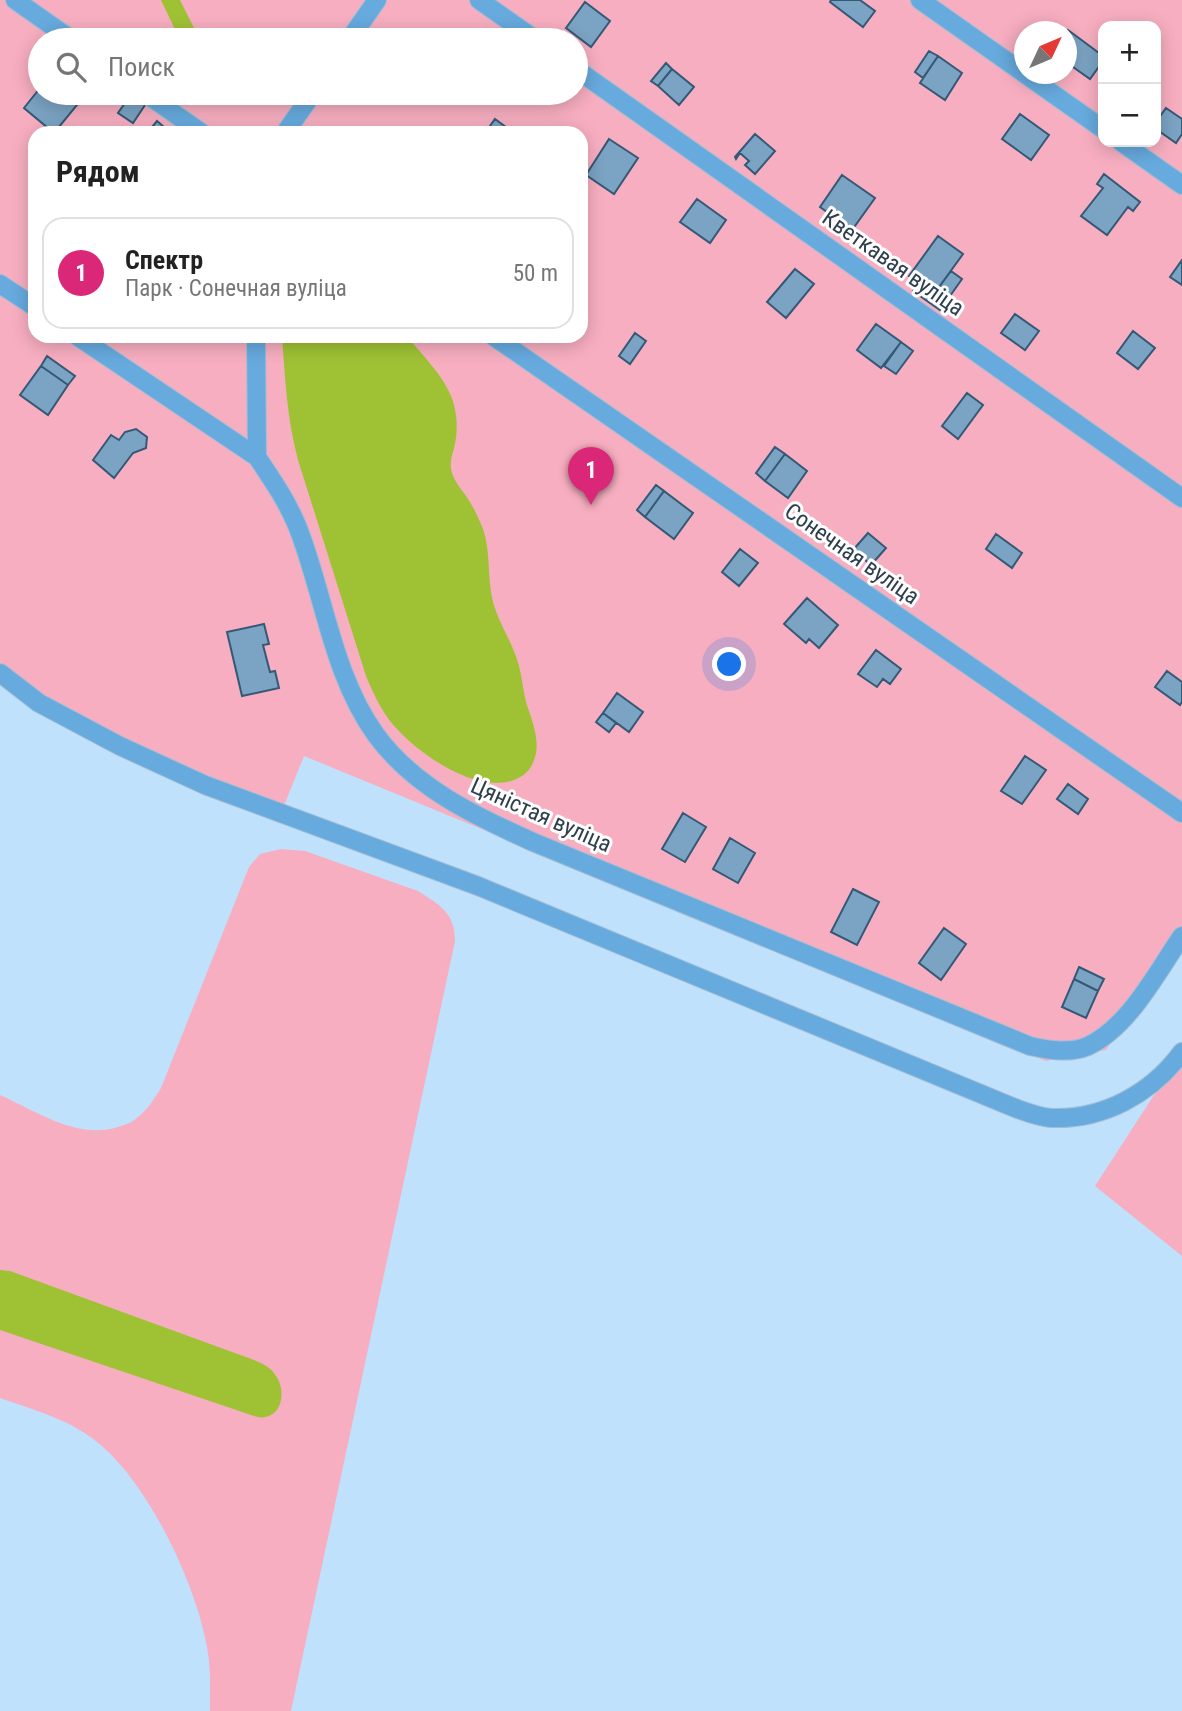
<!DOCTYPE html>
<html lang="ru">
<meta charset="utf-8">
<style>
:root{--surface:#fff;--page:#f2f2f2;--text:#222;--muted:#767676;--line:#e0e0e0;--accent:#db2777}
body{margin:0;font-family:"Roboto Condensed",sans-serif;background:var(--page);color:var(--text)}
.controls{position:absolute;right:21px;top:21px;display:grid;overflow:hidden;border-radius:14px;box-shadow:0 4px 18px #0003}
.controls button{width:63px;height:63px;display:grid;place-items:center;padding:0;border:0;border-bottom:2px solid var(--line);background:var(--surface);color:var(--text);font:35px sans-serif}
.compass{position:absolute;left:1014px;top:21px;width:63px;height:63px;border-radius:50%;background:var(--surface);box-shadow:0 4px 18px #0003;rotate:46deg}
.you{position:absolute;left:730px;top:665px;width:24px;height:24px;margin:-18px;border:5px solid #fff;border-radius:50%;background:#1a73e8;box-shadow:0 0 0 10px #1a73e833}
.badge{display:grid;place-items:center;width:46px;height:46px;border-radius:50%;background:var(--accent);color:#fff;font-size:23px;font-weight:700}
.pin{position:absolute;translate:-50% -58px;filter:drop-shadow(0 2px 4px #0008)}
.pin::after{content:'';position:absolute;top:37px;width:24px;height:21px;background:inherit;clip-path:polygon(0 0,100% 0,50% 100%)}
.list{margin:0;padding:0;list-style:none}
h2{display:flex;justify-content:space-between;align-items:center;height:91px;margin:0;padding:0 28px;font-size:30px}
h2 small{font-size:23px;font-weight:400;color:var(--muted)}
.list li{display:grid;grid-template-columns:46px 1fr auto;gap:21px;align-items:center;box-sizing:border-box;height:112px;margin:0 14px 14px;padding:0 14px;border:2px solid var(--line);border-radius:21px}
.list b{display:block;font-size:26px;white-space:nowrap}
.list p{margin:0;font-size:23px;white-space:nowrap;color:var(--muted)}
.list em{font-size:23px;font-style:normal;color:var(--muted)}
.icon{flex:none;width:38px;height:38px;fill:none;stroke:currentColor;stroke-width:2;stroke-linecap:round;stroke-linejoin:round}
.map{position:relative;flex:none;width:1182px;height:1711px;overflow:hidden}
.search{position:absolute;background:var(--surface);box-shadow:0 4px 18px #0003;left:28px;top:28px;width:560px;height:77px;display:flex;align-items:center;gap:18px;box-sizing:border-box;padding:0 24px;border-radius:38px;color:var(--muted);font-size:26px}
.panel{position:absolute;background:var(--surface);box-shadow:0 4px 18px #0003;left:28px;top:126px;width:560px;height:217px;border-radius:21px}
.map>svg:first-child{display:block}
.green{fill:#f7aec0;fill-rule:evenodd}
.water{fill:#9fc234}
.building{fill:#7ba3c3;stroke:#345976;stroke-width:2}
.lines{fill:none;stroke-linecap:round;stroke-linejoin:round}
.minor-casing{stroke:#a0bdd5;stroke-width:20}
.minor{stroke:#67aade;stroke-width:18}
.labels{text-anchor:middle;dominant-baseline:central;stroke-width:6;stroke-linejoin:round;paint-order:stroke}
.street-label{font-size:23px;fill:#2d3e4c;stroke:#fdfdfd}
</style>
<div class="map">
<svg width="1182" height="1711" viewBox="0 0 1182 1711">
<rect width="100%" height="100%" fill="#c0e1fc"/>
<!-- green -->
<path class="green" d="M0 0H1182V936L1106 1050 1046 1061 304 756 281 813 205 785 0 673ZM1103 26H1156V142H1103ZM1024 32H1066V74H1024ZM40 40H576V93H40ZM35 133H581V336H35Z
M281 849 305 851 418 891C440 905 455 913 455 941L291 1711H210C210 1690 211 1667 207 1647 196 1584 148 1482 97 1442 69 1419 34 1410 0 1398V1095C36 1111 77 1140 118 1127 123 1125 128 1124 133 1121 145 1113 153 1101 161 1088L249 867 260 854Z
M1182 1052V1256L1095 1186Z"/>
<!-- water -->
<path class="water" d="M161 0H180L200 40H180Z
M282 336H407C422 355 442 374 451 396 456 408 458 424 456 437 455 450 448 460 452 473 455 482 461 489 466 496 473 506 478 517 483 529 491 552 487 578 493 602 499 624 513 643 519 666 522 677 523 690 526 702 531 718 539 736 536 753 533 767 527 775 514 780 477 794 422 756 398 730 383 715 374 695 366 676L298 460C287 419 285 378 282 336Z
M0 1270 10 1271 254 1360C263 1364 271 1367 276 1376 285 1388 284 1414 265 1417 262 1418 258 1417 254 1416L0 1330Z"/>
<!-- building -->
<path class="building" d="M831 0H860L875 11 863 27 830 2Z
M585 2 610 21 591 47 566 28Z
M1068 30 1103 56V61L1090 79 1066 62V33Z
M929 51 938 56 923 78 915 72Z
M938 56 962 73 945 100 920 83Z
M666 63 672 69 658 86 651 81Z
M672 69 694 87 679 105 658 86Z
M40 88V93H62L77 105 54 133 24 108Z
M62 93H82L85 95 77 105Z
M132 93H135L147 102 133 123 118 113Z
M1166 108 1182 119V134L1176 143 1156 129V122Z
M1020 114 1049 135 1031 160 1002 139Z
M495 119 514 133H485Z
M157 121 171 133H150L148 132Z
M755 134 775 151 755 174 745 165 749 161 740 153 736 159 735 157Z
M609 139 638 158 614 194 586 175Z
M1104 174 1140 202 1133 211 1128 207 1107 235 1081 216 1103 188 1097 184Z
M842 175 875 198 852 230 820 207Z
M697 199 726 220 710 243 680 222Z
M938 236 963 254 934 294 909 276Z
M1182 260V285L1170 277Z
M795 269 814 284 786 318 767 302Z
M951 271 962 279 940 310 913 291 918 283 934 294Z
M1015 314 1039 331 1025 350 1001 333Z
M876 324 901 342 881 368 857 350Z
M1133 331 1155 348 1138 369 1117 353Z
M635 333 646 341 630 364 619 356Z
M901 342 913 351 896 374 884 366Z
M47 356 75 376 68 385 41 366Z
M41 366 68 385 48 415 20 395Z
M967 393 983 405 958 439 942 426Z
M136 429 147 437 146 448 133 453 114 478 93 460 111 435 119 440 125 432Z
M775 447 785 454 765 481 756 473Z
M785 454 807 471 788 498 765 481Z
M656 485 664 491 645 517 637 510Z
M664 491 693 513 674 539 645 517Z
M868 533 886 548 871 565 853 550Z
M996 534 1022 553 1012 568 986 549Z
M740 549 758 563 739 586 722 572Z
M807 598 838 625 819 648 809 639 806 643 784 624Z
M264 624 269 644 263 645 270 672 275 671 279 688 242 696 227 632Z
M876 650 901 669 890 684 883 679 877 687 858 674Z
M1167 671 1182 682V702L1180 705 1155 687Z
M617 693 643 712 629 732 603 713Z
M603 713 616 723 609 732 596 722Z
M1025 756 1046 770 1022 804 1001 791Z
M1068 784 1088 799 1078 814 1057 799Z
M683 813 706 827 685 862 662 849Z
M730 838 755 853 738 883 713 869Z
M853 889 879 902 857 945 831 932Z
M944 928 966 944 941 980 919 963Z
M1079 967 1104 979 1098 991 1074 979Z
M1074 979 1098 991 1086 1018 1062 1007Z"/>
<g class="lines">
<defs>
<path id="minor" d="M15 0 72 40
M479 0 536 40
M920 0 1103 129
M349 40 377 0
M576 69 1182 498
M145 93 202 133
M285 133 313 93
M1121 142 1182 185
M0 284 35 307
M77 336 257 457C274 482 291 507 301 536 325 601 334 677 376 735 415 788 475 816 533 842L1030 1046C1048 1050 1070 1054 1088 1046 1129 1027 1157 972 1182 936
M256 336 257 457
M493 336 1182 813
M0 673 39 703 120 746 205 785 478 886 1015 1108C1026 1112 1039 1117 1051 1118 1103 1120 1151 1094 1182 1052"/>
</defs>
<!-- minor casing -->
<use href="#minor" class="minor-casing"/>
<!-- minor -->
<use href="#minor" class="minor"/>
</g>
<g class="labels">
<!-- street labels -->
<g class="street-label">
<text transform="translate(893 263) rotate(35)">Кветкавая вуліца</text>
<text transform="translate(852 554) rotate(35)">Сонечная вуліца</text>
<text transform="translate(541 815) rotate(24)">Цяністая вуліца</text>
</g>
</g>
</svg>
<div class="controls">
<button>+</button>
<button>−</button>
</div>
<svg class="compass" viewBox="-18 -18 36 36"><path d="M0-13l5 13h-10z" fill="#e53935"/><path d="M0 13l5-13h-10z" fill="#767676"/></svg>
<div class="you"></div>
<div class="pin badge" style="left:591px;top:505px">1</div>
<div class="search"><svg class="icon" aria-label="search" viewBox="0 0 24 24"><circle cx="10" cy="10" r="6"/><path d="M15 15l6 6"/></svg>Поиск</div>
<section class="panel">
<h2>Рядом<small></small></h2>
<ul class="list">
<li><span class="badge">1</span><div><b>Спектр</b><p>Парк · Сонечная вуліца</p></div><em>50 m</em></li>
</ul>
</section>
</div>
